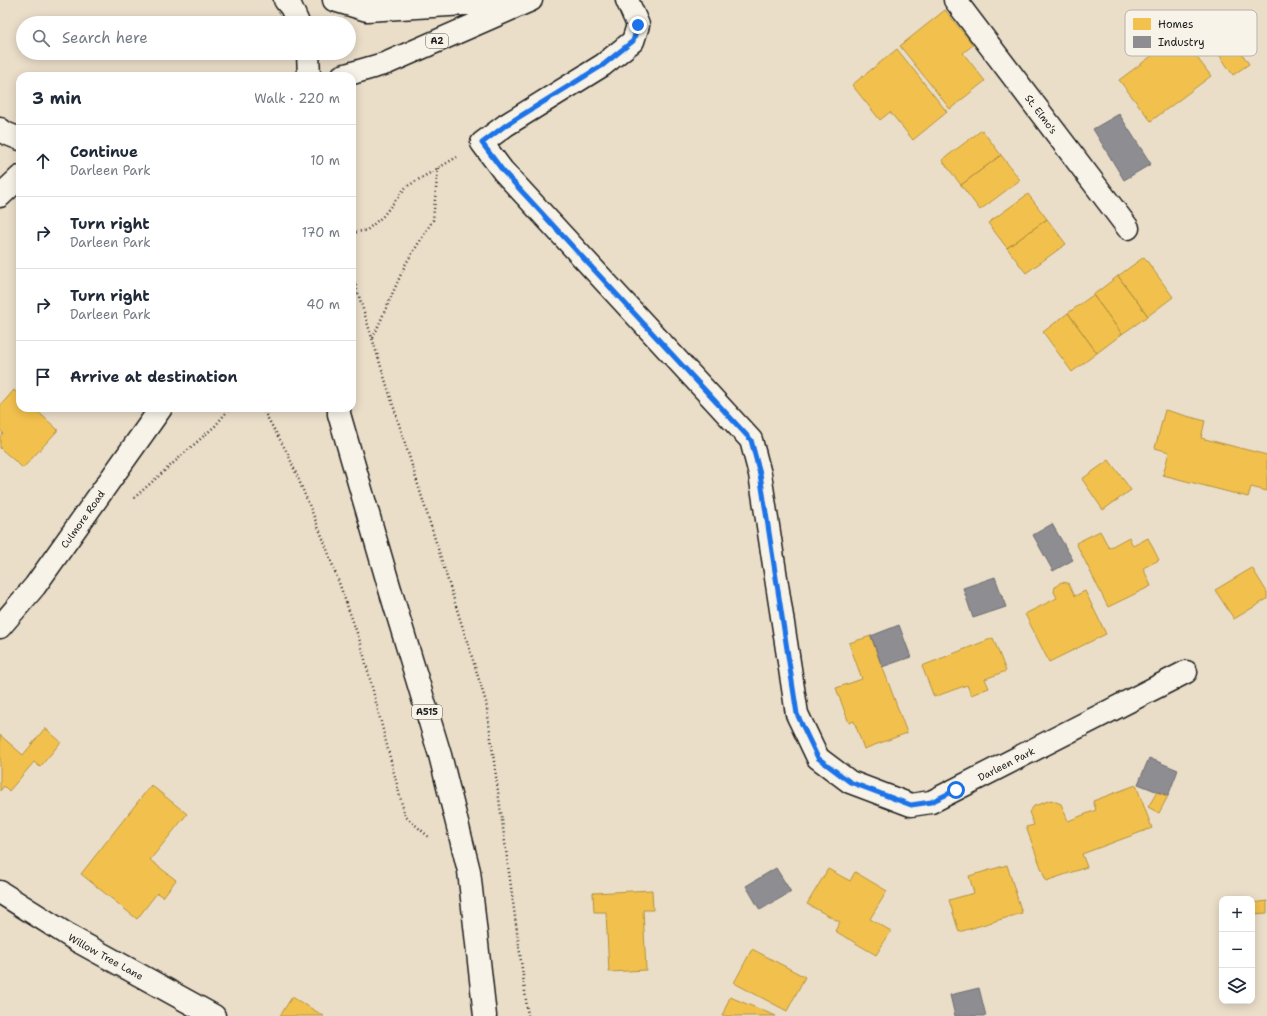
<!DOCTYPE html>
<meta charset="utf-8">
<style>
:root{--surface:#fff;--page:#f2f2f3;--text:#1f2937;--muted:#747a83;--line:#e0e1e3}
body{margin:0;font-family:"Shantell Sans",sans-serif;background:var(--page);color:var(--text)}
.controls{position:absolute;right:12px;bottom:12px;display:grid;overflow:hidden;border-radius:8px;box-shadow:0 2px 10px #0003}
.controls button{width:36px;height:36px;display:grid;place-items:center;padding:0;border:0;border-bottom:1px solid var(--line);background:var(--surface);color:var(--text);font:20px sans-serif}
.stop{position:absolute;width:12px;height:12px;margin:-9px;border:3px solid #1a73e8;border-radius:50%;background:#fff}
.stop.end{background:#1a73e8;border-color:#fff;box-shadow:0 1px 4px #0008}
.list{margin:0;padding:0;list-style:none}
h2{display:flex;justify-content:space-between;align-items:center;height:52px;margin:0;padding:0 16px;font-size:17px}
h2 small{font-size:13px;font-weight:400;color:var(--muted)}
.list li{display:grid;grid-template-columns:26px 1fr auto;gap:12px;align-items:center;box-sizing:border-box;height:72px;padding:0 16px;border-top:1px solid var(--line)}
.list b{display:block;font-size:15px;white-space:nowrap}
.list p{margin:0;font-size:13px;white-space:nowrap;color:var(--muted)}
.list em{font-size:13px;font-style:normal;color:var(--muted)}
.icon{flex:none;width:22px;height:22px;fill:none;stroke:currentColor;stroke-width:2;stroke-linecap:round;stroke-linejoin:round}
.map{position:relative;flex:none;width:1267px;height:1016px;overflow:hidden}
.search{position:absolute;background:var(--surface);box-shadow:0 2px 10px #0003;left:16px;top:16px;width:340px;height:44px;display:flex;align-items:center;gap:10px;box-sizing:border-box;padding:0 14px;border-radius:22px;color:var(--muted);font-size:15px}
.panel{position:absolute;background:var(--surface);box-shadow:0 2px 10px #0003;left:16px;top:72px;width:340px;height:340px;border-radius:12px}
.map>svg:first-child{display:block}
.homes{fill:#f2c14e;stroke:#b2903f}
.industry{fill:#8d8d92;stroke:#6b6b6f}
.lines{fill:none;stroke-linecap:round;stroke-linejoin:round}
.minor-casing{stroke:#1c1c1c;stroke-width:25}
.primary-casing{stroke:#1c1c1c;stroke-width:25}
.trunk-casing{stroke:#1c1c1c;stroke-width:25}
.path{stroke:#1c1c1c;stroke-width:2.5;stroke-dasharray:1 3;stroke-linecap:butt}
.minor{stroke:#f7f3e8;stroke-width:22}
.primary{stroke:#f7f3e8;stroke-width:22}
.trunk{stroke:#f7f3e8;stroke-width:22}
.route{stroke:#1a73e8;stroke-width:5}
.labels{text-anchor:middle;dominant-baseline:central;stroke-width:4;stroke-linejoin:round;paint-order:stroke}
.shield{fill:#f7f3e8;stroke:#5e5c59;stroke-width:1}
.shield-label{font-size:9px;font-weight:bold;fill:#1c1c1c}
.street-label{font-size:10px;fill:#1c1c1c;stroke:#f7f3e8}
.key{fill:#f7f3e8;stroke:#b5b2ab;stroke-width:1}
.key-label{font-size:11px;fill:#1c1c1c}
</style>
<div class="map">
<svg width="1267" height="1016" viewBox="0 0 1267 1016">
<rect width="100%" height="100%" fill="#eadec9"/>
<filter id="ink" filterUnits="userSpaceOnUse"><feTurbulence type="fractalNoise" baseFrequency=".025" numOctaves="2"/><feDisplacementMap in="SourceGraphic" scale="8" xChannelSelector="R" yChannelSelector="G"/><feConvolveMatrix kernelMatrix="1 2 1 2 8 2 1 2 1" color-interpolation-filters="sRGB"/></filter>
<g filter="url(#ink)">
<!-- homes -->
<path class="homes" d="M945 10 973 45 963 53 985 81 950 109 900 46Z
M1180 35 1211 76 1151 121 1119 80Z
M1232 39 1249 64 1233 75 1216 50Z
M897 49 947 112 913 140 890 112 880 120 852 85Z
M982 130 1001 155 961 185 942 160Z
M1001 155 1020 180 980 210 961 185Z
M1028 194 1047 219 1007 248 988 223Z
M1047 219 1066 244 1026 273 1007 248Z
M1144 257 1173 297 1148 316 1118 276Z
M1118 276 1148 316 1122 334 1093 295Z
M1093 295 1122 334 1097 353 1068 313Z
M1068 313 1097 353 1072 372 1043 332Z
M14 390 20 396V408H34L58 430 23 468 0 448V437L3 433 0 430V406Z
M1165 410 1205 421 1201 438 1267 455V491L1251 487 1248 497 1163 475 1169 452 1155 448Z
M1109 460 1131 490 1103 510 1082 479Z
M1100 531 1109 548 1129 537 1133 546 1148 538 1159 560 1143 568 1151 586 1108 607 1076 543Z
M1252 568 1267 592V599L1234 619 1215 590Z
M1061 582 1068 583 1075 596 1085 591 1106 634 1049 662 1025 614 1057 598 1054 592 1055 587Z
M871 636 907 733 864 749 854 721 849 723 836 688 862 679 849 643Z
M993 638 1006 671 985 679 989 688 971 695 967 685 934 697 922 666Z
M45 728 61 742 40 767 34 762 9 791 4 786 0 791V735L23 755Z
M151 785 187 814 150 860 176 880 163 897 157 893 137 919 81 874Z
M1136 785 1152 828 1082 854 1087 867 1046 881 1026 827 1034 825 1029 812 1034 806 1051 800 1061 804 1068 821 1096 810 1093 801Z
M1157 792 1168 796 1159 813 1148 807Z
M1007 865 1022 913 959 932 949 900 974 893 969 876Z
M828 869 850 881 855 872 887 891 870 919 891 931 876 955 835 931 840 922 807 904Z
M652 890 653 910H643L646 970 609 972 606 912H594L593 893Z
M1267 901V913L1252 914V903Z
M752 949 805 977 787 1011 734 983Z
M292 997 324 1016H280Z
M730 997 776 1016H722Z"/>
<!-- industry -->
<path class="industry" d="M1119 114 1151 164 1124 180 1093 129Z
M1052 524 1073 560 1053 571 1033 535Z
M995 577 1006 607 973 618 963 588Z
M899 625 911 657 882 667 871 636Z
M1149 758 1178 770 1168 796 1138 784Z
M776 868 791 892 760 910 746 886Z
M979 988 986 1016H955L950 995Z"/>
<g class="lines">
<defs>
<g id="minor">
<path id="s1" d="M627 0 638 25 633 41 603 65 506 125 482 143 503 171 751 440 760 474 797 714 818 758 850 782 911 805 931 802 1186 672"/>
<path id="s2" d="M955 0 1128 228"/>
<path id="s3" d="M0 627 35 586 161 408"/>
<path id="s4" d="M0 892 76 940 214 1016"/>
</g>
<path id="primary" d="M0 196 20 177"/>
<path id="trunk" d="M285 0 291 7 298 23
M334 0 367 10 515 1
M308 53 309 76
M342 76 387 63 531 0
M0 129 5 133 20 139
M339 408V414L389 586 440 755 469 871 485 1016"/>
</defs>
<!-- minor casing -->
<use href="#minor" class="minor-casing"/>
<!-- primary casing -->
<use href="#primary" class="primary-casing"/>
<!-- trunk casing -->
<use href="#trunk" class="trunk-casing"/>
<!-- path -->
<path class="path" d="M352 233 367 230 383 216 406 187 457 157
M352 274 486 702 523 976 528 1016
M373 338 405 265 433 220 438 168
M262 408 288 454 324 541 361 644 405 816 430 838
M134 498 215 426 230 408"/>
<!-- minor -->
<use href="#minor" class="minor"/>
<!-- primary -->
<use href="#primary" class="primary"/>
<!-- trunk -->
<use href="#trunk" class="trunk"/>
</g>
</g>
<g class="lines" filter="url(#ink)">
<!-- route -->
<path class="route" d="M638 25 633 41 603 65 506 125 482 143 503 171 751 440 760 474 797 714 818 758 850 782 911 805 931 802 956 790"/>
</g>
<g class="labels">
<!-- shield labels -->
<g class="shield">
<rect x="426" y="34" width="22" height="14" rx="3"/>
<rect x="412" y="705" width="30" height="14" rx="3"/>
</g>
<g class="shield-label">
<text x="437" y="41">A2</text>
<text x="427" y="712">A515</text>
</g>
<!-- street labels -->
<g class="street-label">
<text stroke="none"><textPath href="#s2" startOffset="143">St. Elmo's</textPath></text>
<text stroke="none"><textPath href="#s3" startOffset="136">Culmore Road</textPath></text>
<text stroke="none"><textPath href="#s1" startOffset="1164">Darleen Park</textPath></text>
<text stroke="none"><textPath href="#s4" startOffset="124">Willow Tree Lane</textPath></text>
</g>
</g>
<!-- legend -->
<rect x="1125" y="10" width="132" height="46" rx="6" class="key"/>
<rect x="1133" y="18" width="18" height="12" fill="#f2c14e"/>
<rect x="1133" y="36" width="18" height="12" fill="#8d8d92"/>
<g class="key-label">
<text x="1158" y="28">Homes</text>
<text x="1158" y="46">Industry</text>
</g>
</svg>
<div class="controls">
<button>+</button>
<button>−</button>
<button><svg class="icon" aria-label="layers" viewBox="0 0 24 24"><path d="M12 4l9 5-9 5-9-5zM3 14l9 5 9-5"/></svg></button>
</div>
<div class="stop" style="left:956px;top:790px"></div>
<div class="stop end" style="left:638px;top:25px"></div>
<div class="search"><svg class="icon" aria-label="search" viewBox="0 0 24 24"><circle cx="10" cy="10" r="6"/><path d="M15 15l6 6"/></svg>Search here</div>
<section class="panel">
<h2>3 min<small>Walk · 220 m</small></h2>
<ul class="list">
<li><svg class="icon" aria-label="ahead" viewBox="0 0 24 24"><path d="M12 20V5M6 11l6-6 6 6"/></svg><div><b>Continue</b><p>Darleen Park</p></div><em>10 m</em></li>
<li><svg class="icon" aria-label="right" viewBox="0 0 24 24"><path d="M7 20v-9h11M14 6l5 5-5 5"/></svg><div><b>Turn right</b><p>Darleen Park</p></div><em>170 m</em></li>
<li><svg class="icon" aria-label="right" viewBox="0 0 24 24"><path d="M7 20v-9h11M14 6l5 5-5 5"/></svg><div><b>Turn right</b><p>Darleen Park</p></div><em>40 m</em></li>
<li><svg class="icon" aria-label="arrive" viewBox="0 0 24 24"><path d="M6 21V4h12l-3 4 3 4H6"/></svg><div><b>Arrive at destination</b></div></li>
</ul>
</section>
</div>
